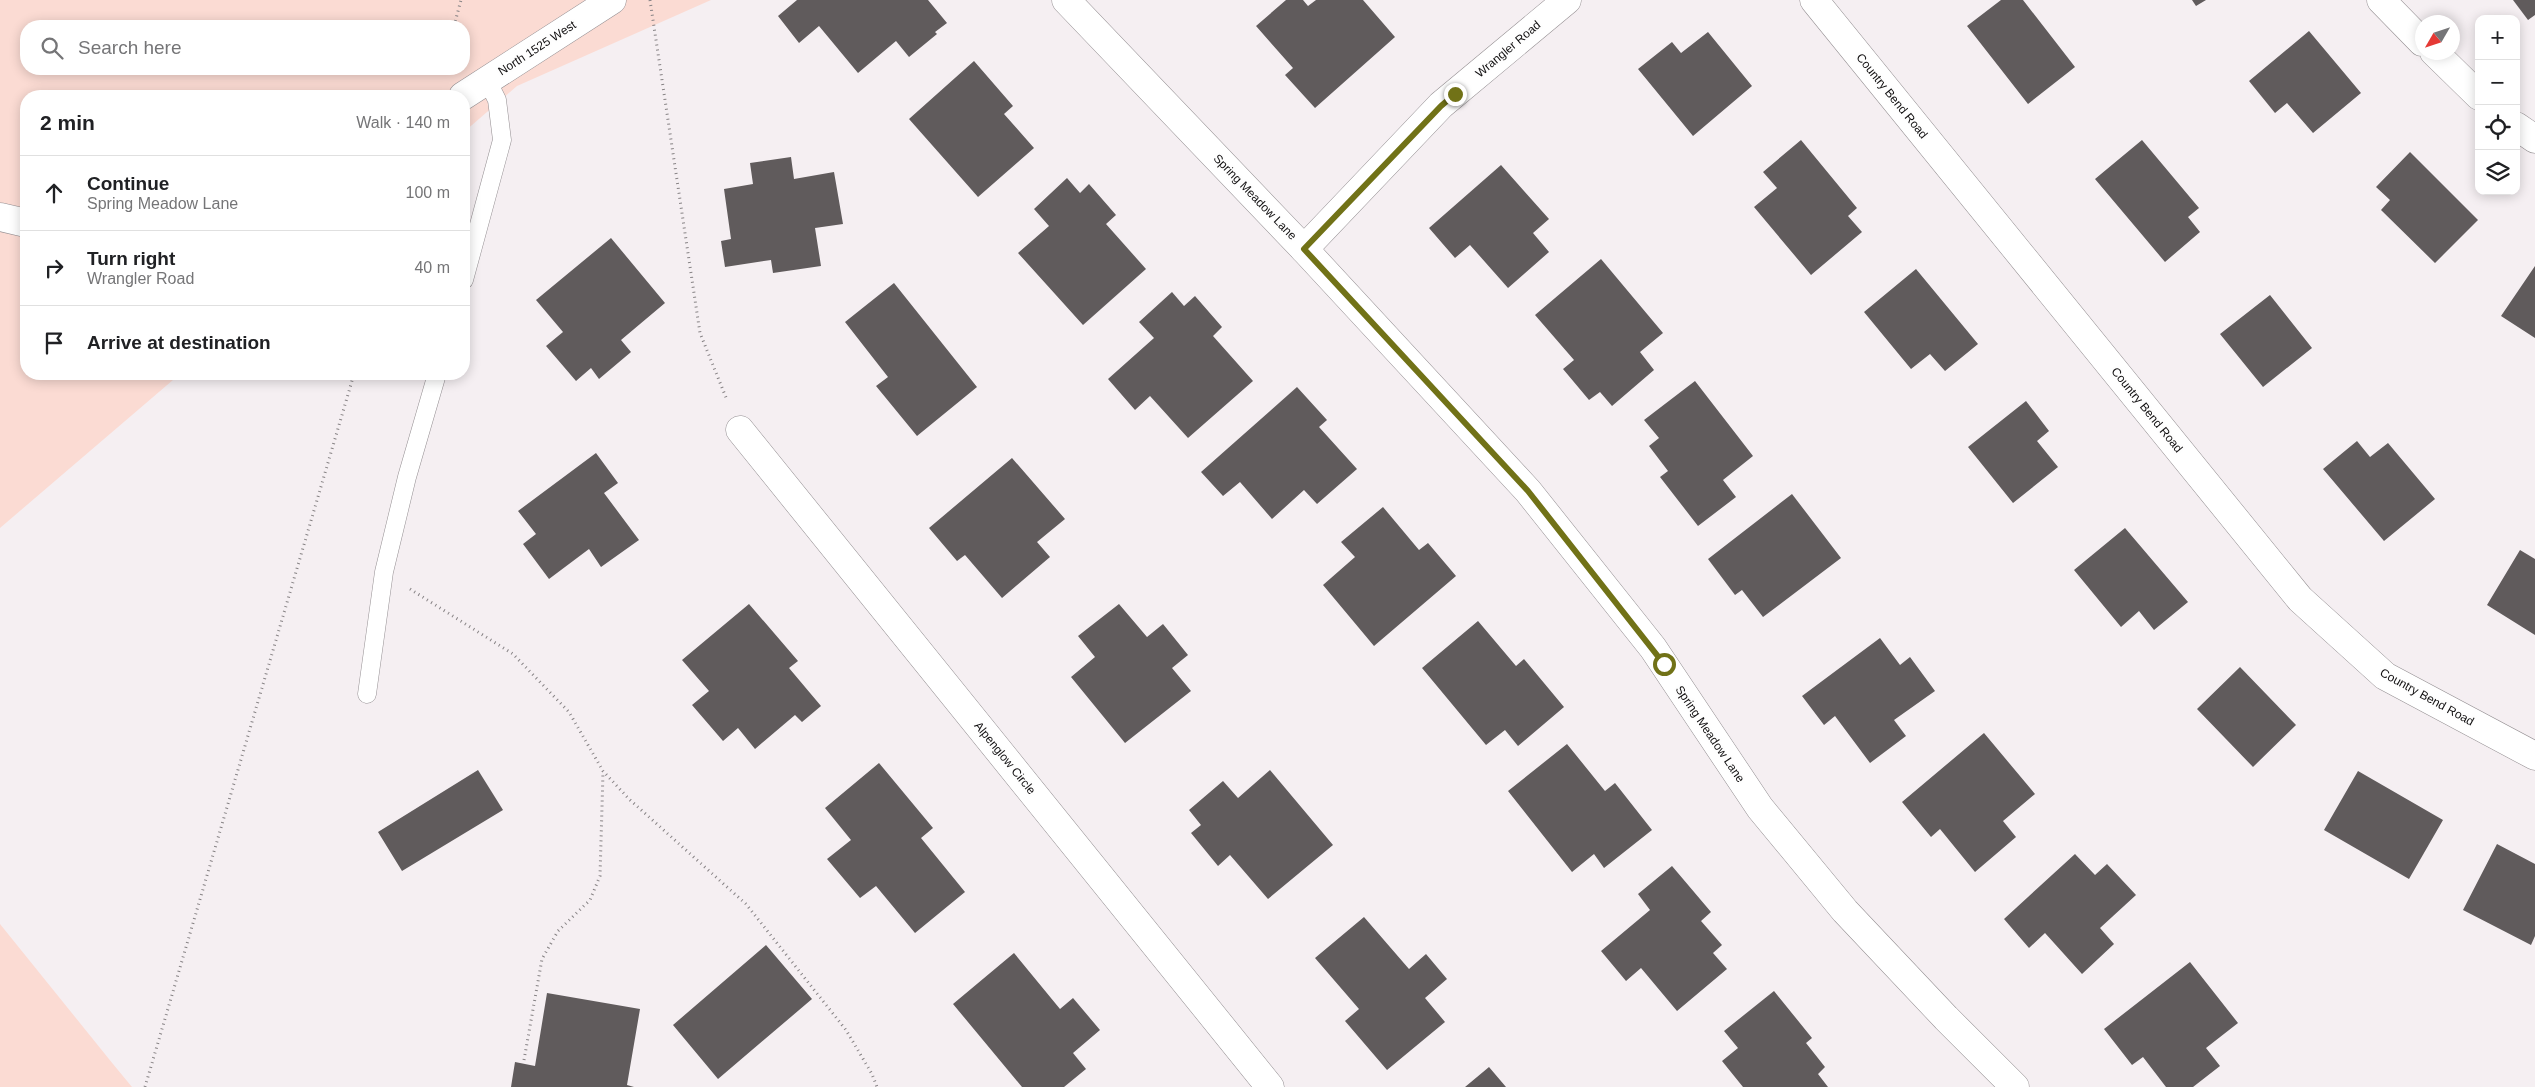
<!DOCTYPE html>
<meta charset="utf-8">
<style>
:root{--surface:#fff;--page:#f6f6f6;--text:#202124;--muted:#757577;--line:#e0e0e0}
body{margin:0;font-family:Arial,sans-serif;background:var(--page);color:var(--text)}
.controls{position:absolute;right:15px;top:15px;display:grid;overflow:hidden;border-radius:10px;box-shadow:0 2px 12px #0003}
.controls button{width:45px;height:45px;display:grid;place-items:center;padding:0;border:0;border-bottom:1px solid var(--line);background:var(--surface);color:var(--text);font:25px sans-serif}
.compass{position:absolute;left:2415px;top:15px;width:45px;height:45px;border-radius:50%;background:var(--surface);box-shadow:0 2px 12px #0003;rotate:231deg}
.stop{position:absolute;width:15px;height:15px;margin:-11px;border:4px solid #717217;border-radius:50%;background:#fff}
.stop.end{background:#717217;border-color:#fff;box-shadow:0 1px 5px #0008}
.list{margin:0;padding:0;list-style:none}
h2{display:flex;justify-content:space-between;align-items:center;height:65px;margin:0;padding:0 20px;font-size:21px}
h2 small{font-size:16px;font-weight:400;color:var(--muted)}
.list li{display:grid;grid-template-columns:32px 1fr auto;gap:15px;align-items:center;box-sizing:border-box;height:75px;padding:0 20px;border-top:1px solid var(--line)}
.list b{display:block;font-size:19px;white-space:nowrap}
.list p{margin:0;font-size:16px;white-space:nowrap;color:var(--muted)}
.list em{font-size:16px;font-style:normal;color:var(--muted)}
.icon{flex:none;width:28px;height:28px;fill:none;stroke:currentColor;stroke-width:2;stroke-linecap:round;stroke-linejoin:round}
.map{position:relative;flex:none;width:2535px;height:1087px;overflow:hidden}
.search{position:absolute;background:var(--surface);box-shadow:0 2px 12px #0003;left:20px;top:20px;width:450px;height:55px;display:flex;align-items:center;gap:12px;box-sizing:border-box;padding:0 18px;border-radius:20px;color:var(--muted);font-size:19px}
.panel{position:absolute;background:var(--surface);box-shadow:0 2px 12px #0003;left:20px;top:90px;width:450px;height:290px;border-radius:20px}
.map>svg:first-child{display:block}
.green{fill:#fbdbd3;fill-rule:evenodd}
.building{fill:#605b5c}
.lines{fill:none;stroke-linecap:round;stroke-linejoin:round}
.lane-casing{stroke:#948f92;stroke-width:19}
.street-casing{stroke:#948f92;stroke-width:29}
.secondary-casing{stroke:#948f92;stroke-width:29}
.path{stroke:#878385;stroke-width:3;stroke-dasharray:1 4;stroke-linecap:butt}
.lane{stroke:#fff;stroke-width:18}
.street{stroke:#fff;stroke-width:28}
.secondary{stroke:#fff;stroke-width:28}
.route{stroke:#717217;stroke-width:6}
.labels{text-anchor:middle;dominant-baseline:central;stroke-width:5;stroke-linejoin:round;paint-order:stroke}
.street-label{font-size:12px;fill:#110f10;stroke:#fefefe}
</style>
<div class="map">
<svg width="2535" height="1087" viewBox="0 0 2535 1087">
<rect width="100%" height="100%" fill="#f5eff2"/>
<!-- green -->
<path class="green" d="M0 0H711L517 86 464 132V96H26V374H180L0 528ZM26 26H464V69H26Z
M0 924 113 1064 132 1087H0Z"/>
<!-- building -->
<path class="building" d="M797 0H928L947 23 935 32 937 34 909 57 896 41 858 73 819 26 799 43 778 16Z
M1286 0H1303L1308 6 1316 0H1363L1395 37 1315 108 1285 75 1293 68 1256 26Z
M2001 0H2023L2075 67 2028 104 1967 26Z
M2192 0H2206L2196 6Z
M2513 0H2535V15L2528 20Z
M2309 31 2361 93 2313 133 2287 103 2275 113 2249 81Z
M1708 32 1752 86 1693 136 1638 69 1672 42 1681 53Z
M974 61 1013 106 1004 114 1034 148 978 197 909 119Z
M1801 140 1857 208 1848 216 1862 232 1811 275 1754 207 1777 188 1763 172Z
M2142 140 2199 208 2188 217 2200 232 2165 262 2095 179Z
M2410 152 2478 220 2435 263 2381 210 2390 200 2376 187Z
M791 157 794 179 834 172 843 224 815 228 821 266 773 273 771 260 725 267 721 241 731 239 724 189 753 184 750 163Z
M1501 165 1549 219 1533 233 1549 252 1508 288 1470 245 1455 258 1429 228Z
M1067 178 1080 193 1089 184 1116 215 1106 224 1146 269 1083 325 1018 253 1049 226 1034 209Z
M611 238 665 303 621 340 631 352 599 379 591 368 576 381 546 346 563 332 536 300Z
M1601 259 1663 333 1640 352 1654 370 1612 406 1600 392 1589 400 1563 369 1574 360 1535 315Z
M2535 266V338L2501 316Z
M1916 269 1978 344 1945 371 1930 354 1911 369 1864 312Z
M894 283 977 387 917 436 876 386 888 377 845 322Z
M1172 292 1184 306 1195 296 1222 327 1213 336 1253 381 1188 438 1150 396 1135 410 1108 379 1154 338 1139 322Z
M2270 295 2312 348 2263 387 2220 334Z
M1695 381 1753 456 1723 480 1736 497 1698 526 1660 477 1668 471 1649 446 1659 438 1644 420Z
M1297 387 1327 420 1319 427 1357 469 1317 504 1304 490 1272 519 1240 482 1223 496 1201 472Z
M2026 401 2049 431 2037 441 2058 467 2013 503 1968 447Z
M2357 441 2370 457 2388 443 2435 499 2384 541 2323 469Z
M596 453 618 483 604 493 639 540 601 567 589 549 549 579 523 544 536 534 518 511Z
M1012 458 1065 519 1037 542 1050 557 1002 598 965 555 957 561 929 528Z
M1792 494 1841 558 1763 617 1742 590 1735 595 1708 559Z
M1383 507 1419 550 1428 543 1456 576 1374 646 1323 585 1355 557 1341 542Z
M2125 528 2188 602 2154 630 2139 611 2121 627 2074 570Z
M2520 550 2535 559V635L2487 605Z
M749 604 798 661 789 668 821 706 802 722 795 715 755 749 738 728 723 741 692 705 709 691 682 660Z
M1119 604 1147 637 1163 624 1188 655 1172 668 1191 691 1125 743 1071 677 1095 657 1078 636Z
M1478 621 1516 666 1524 659 1564 707 1518 746 1505 730 1486 745 1422 668Z
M1880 638 1900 665 1910 657 1935 691 1894 720 1906 736 1870 763 1835 716 1824 725 1802 696Z
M2240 667 2296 725 2253 767 2197 709Z
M1984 733 2035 794 2003 821 2016 837 1975 872 1940 829 1931 837 1902 802Z
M1567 744 1605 791 1615 783 1652 830 1604 868 1594 854 1572 872 1508 791Z
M879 763 933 828 921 838 965 892 915 933 876 886 860 898 827 859 851 840 825 808Z
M478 770 503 810 402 871 378 832Z
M1270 770 1333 845 1268 899 1230 855 1218 866 1191 833 1201 825 1189 810 1223 781 1238 798Z
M2358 771 2443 820 2409 879 2324 830Z
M2497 844 2535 864V936L2531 945 2463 910Z
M2075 854 2095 875 2107 864 2136 895 2100 928 2114 944 2082 974 2045 933 2029 948 2004 919Z
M1672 866 1711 912 1701 921 1722 945 1713 953 1727 969 1677 1011 1641 968 1626 981 1601 951 1650 910 1638 894Z
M1364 917 1409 969 1426 954 1447 979 1425 998 1445 1022 1387 1070 1345 1021 1359 1009 1315 958Z
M766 945 812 999 718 1079 673 1025Z
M1014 953 1060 1009 1073 998 1100 1030 1073 1053 1086 1069 1064 1087H1022L953 1004Z
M2190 962 2238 1023 2206 1048 2220 1066 2193 1087H2166L2143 1057 2132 1065 2104 1029Z
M1774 991 1812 1038 1806 1043 1825 1067 1818 1074 1828 1087H1743L1722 1061 1738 1048 1724 1031Z
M547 993 640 1009 627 1085 634 1087H511L515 1062 535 1066Z
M1489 1067 1506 1087H1465Z"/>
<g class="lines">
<defs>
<path id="lane" d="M464 280 502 140 497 100 487 80
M367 694 384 572 407 477 437 374"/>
<path id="street" d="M1814 0 2300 599 2385 676 2535 756
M2381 0 2422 42
M2434 52 2479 96
M2516 126 2535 139
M1304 249 1441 105 1567 0
M740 430 1270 1087"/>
<path id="secondary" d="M1066 0 1304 249 1528 491 1653 648 1760 808 1845 911 1946 1018 2015 1087
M463 96 612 0
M0 217 26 223"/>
</defs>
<!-- lane casing -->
<use href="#lane" class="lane-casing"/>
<!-- street casing -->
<use href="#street" class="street-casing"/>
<!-- secondary casing -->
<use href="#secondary" class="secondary-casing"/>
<!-- path -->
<path class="path" d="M650 0 700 333 727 400
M454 26 461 0
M410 589 513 654 569 712 603 771 629 799 746 904 846 1030 872 1074 877 1087
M524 1060 542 959 558 931 590 900 600 876 603 772
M145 1087 354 374"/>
<!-- lane -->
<use href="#lane" class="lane"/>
<!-- street -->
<use href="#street" class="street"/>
<!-- secondary -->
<use href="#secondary" class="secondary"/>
</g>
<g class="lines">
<!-- route -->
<path class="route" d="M1455 94 1441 106 1304 249 1528 491 1664 664"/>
</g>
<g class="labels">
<!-- street labels -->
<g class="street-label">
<text transform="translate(537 48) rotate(-33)">North 1525 West</text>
<text transform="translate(1508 49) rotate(-40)">Wrangler Road</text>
<text transform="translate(1892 96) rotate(51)">Country Bend Road</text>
<text transform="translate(1255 197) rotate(46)">Spring Meadow Lane</text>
<text transform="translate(2147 410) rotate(51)">Country Bend Road</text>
<text transform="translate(2427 697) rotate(29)">Country Bend Road</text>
<text transform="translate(1710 734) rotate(56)">Spring Meadow Lane</text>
<text transform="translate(1005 758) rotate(51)">Alpenglow Circle</text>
</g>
</g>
</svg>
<div class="controls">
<button>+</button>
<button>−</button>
<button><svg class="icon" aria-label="locate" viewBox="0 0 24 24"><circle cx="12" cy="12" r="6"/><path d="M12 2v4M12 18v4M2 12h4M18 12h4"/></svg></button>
<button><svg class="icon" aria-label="layers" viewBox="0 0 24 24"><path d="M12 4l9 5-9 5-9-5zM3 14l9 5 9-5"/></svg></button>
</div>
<svg class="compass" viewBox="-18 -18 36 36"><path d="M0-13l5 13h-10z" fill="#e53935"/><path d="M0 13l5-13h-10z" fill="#757577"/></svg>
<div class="stop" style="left:1664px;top:664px"></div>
<div class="stop end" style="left:1455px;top:94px"></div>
<div class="search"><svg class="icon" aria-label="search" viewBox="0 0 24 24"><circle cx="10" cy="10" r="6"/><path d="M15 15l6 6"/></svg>Search here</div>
<section class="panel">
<h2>2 min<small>Walk · 140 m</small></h2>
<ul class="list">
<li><svg class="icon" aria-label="ahead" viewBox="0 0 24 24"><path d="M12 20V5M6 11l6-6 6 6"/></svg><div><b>Continue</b><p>Spring Meadow Lane</p></div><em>100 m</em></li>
<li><svg class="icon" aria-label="right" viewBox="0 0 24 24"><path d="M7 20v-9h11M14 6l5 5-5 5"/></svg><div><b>Turn right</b><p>Wrangler Road</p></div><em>40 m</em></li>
<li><svg class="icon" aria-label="arrive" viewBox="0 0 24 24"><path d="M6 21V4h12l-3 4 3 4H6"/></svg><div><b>Arrive at destination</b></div></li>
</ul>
</section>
</div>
